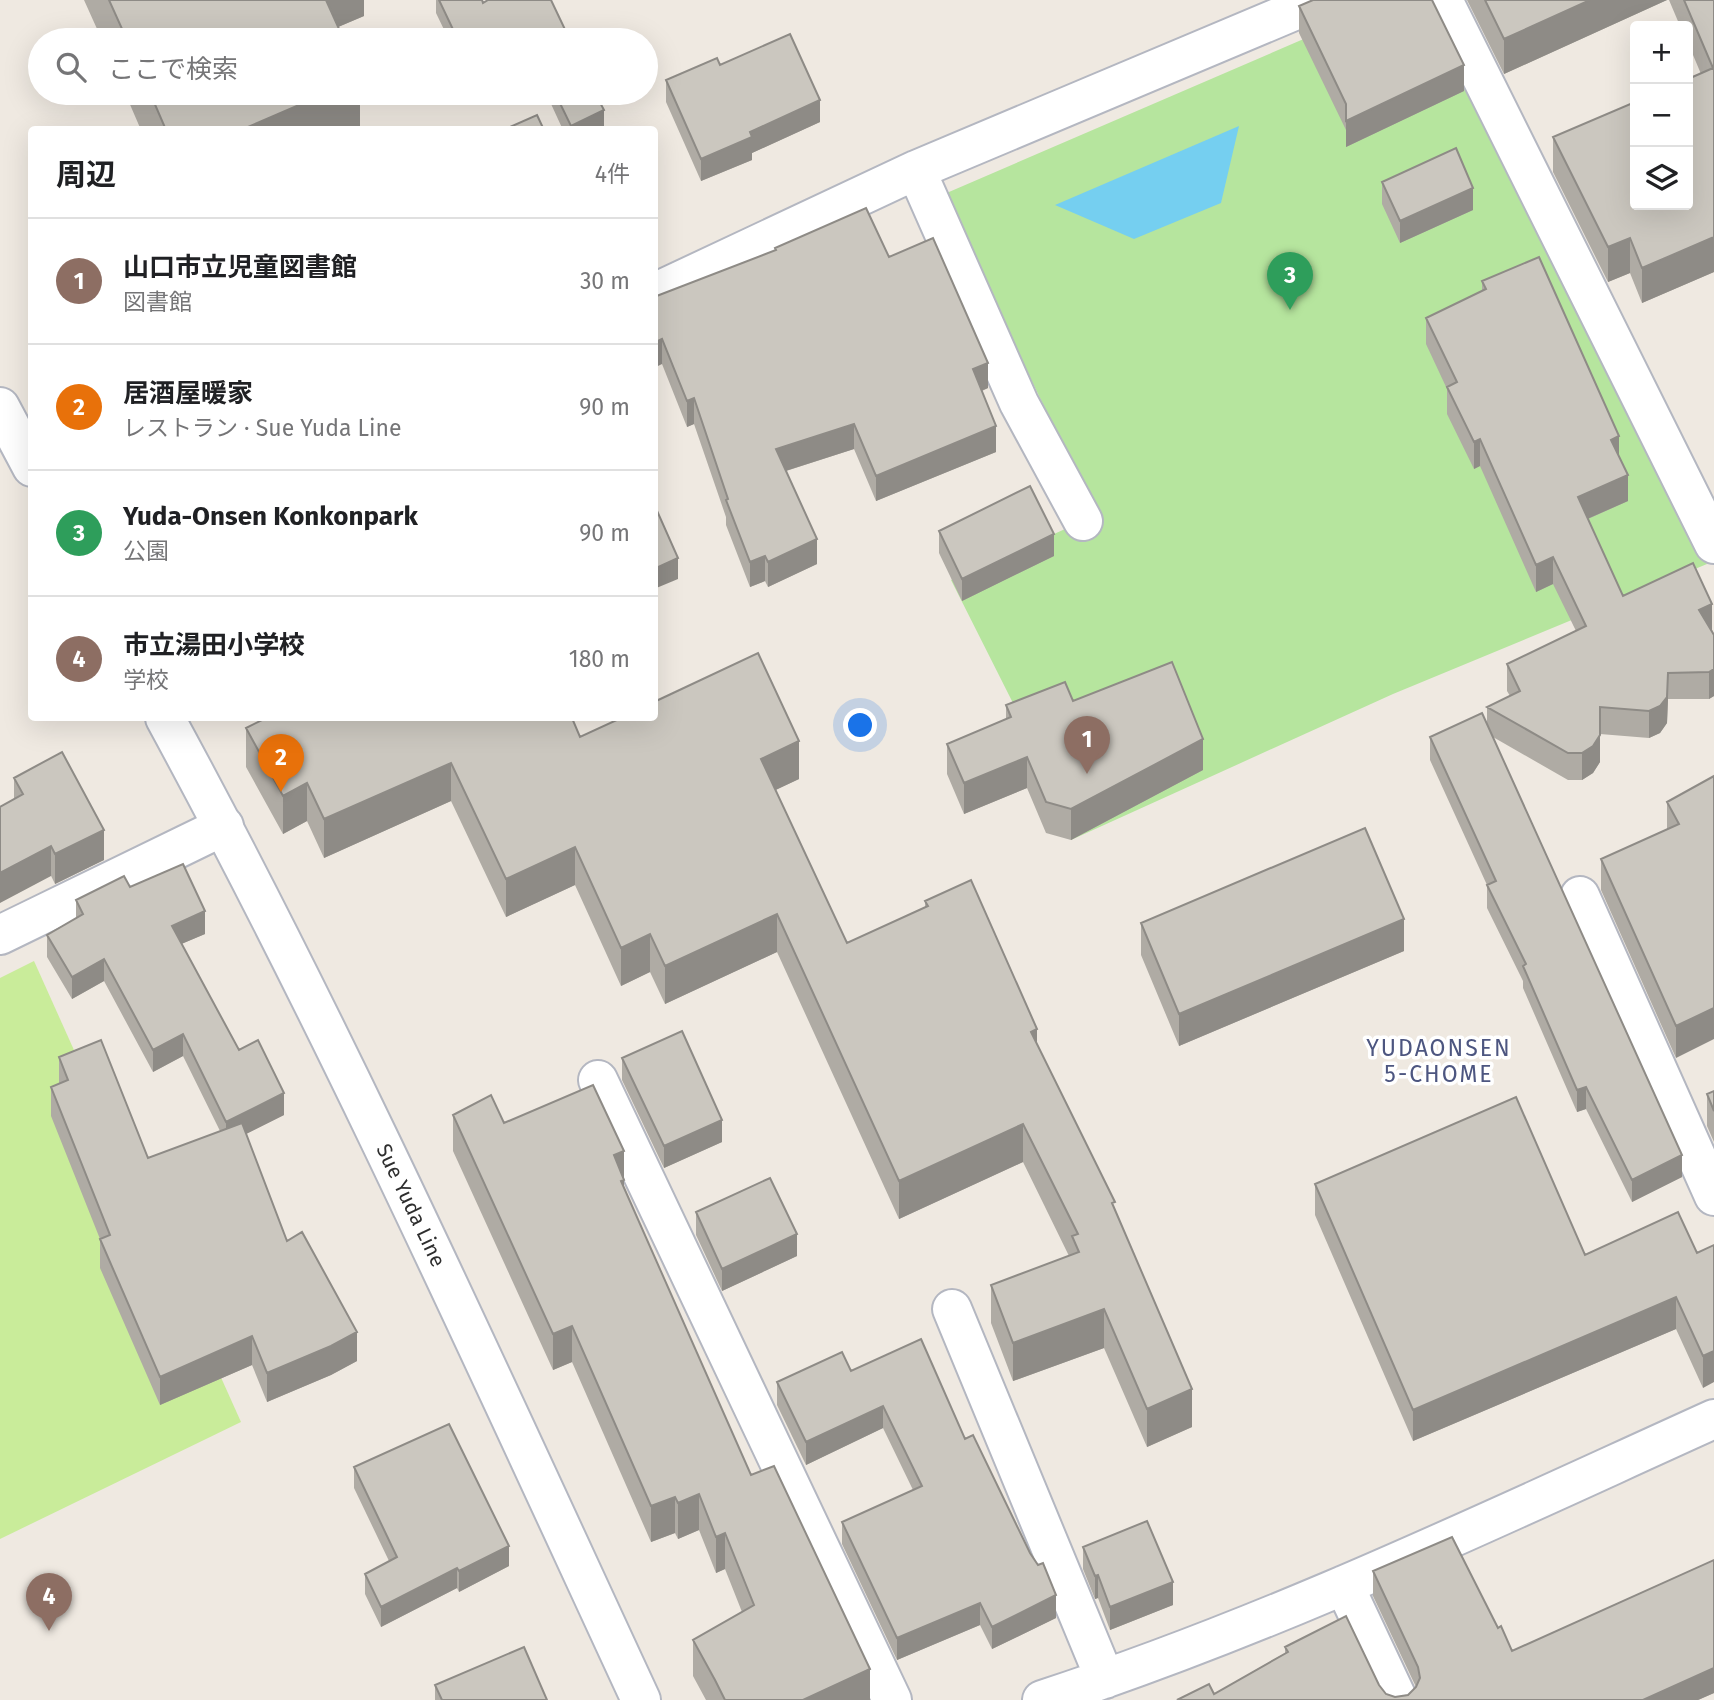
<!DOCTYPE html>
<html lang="ja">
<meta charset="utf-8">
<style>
:root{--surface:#fff;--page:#f2f2f2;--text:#202124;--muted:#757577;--line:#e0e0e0;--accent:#111827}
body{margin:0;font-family:"Fira Sans","Noto Sans JP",sans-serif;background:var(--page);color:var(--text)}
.controls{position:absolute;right:21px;top:21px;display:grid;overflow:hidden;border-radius:7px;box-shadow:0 7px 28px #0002}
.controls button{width:63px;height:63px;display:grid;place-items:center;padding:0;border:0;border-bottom:2px solid var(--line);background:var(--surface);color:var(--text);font:35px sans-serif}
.you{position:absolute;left:861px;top:726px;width:24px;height:24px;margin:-18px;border:5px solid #fff;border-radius:50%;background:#1a73e8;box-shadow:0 0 0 10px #1a73e833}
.badge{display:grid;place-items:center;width:46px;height:46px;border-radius:50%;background:var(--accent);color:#fff;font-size:23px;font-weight:700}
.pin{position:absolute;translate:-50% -58px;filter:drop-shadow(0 2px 4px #0008)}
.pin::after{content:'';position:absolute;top:37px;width:24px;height:21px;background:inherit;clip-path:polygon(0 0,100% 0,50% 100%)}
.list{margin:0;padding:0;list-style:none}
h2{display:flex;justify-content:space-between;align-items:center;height:91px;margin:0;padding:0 28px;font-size:30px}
h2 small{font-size:23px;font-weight:400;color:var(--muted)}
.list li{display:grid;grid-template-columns:46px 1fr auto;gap:21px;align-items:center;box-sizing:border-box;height:126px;padding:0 28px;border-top:2px solid var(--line)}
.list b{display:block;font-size:26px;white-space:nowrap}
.list p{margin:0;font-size:23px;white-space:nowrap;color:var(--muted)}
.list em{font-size:23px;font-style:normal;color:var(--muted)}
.icon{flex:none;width:38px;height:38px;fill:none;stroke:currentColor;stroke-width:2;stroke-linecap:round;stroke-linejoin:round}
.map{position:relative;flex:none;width:1714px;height:1700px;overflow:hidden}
.search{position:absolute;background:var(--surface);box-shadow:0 7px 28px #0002;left:28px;top:28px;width:630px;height:77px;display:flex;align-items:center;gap:18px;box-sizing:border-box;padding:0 24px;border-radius:38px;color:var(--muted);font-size:26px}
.panel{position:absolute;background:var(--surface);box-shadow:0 7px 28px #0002;left:28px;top:126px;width:630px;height:595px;border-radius:7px}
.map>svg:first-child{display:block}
.green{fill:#b6e59e}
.pitch{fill:#c9ec9a}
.water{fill:#75cff0}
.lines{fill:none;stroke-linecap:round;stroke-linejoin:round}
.minor-casing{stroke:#b4b7c1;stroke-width:42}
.secondary-casing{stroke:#b4b7c1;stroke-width:42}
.minor{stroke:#fff;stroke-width:38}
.secondary{stroke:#fff;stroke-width:38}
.wall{fill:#afaba4}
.shaded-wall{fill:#8e8b86}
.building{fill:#cbc7bf;stroke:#8e8b86;stroke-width:2}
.labels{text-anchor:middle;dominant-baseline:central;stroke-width:7;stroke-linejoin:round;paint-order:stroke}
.street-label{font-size:21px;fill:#2e2e2e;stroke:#fff}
.neighbourhood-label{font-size:23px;letter-spacing:2px;fill:#4d5680;stroke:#fff}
</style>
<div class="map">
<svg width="1714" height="1700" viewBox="0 0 1714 1700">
<rect width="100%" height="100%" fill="#efe9e1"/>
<!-- green -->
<path class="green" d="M1394 0 1475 86 1707 564 1393 694 1071 840 1017 711 951 580 1083 521 1053 425 942 195Z"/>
<!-- pitch -->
<path class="pitch" d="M34 961 241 1422 0 1539V978Z"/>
<!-- water -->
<path class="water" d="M1239 126 1221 203 1134 239 1055 205Z"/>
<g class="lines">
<defs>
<path id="minor" d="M1443 0 1714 544
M916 170 1019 403 1083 521
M654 293 916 170 1320 0
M1580 896 1714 1196
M0 935 224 826
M598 1080 892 1700
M952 1309 1105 1679
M1344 1585 1398 1700
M1042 1700C1273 1625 1493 1519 1714 1419"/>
<g id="secondary">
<path d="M0 407 32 467"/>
<path id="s1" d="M165 718C339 1038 488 1370 641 1700"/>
</g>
</defs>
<!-- minor casing -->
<use href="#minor" class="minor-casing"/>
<!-- secondary casing -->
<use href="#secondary" class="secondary-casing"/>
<!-- minor -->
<use href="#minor" class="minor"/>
<!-- secondary -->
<use href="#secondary" class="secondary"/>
</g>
<!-- wall -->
<path class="wall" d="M84 0H364V16L338 27 344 40H102Z
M436 0H482L483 3 570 40H449L436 13Z
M1467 0H1667L1504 74Z
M1669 0H1714V272L1642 303 1630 273 1608 282 1553 172V137L1701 74 1688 43V26H1680Z
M1299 6 1464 91 1346 147V130L1299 33Z
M720 65 820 122 752 153V160L701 181 666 102V80Z
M125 93H360V130H141Z
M546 93H595L604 130H563Z
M1382 182 1473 210 1400 243 1382 204Z
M775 248 889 257 988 388 982 391 996 452 876 501 854 449 786 471 817 564 768 587 765 581 750 587 726 525V517L694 424 687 427 662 364 654 297 775 250Z
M1482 281 1619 456 1628 501 1588 519 1623 596 1712 630 1714 635V696L1709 699H1668L1667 723 1660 733 1649 738 1600 734V762L1593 773 1582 780H1568L1493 737 1682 1177 1632 1202 1586 1109 1577 1112 1523 988V981L1487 908V885L1430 760V737L1487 723V707L1510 696 1507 691V664L1576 631 1553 584 1536 592 1480 466 1474 469 1447 414V389L1426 344V318L1482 291Z
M939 531 1054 556 962 601 939 553Z
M1073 701 1203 770 1071 840 1046 833 1027 788 964 814 947 774V744L1006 719V705Z
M246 728 580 737 799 779 775 790 847 943 925 907V901L1037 1045 1115 1210 1192 1427 1147 1447 1104 1348 1013 1381 991 1323V1285L1069 1256 1023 1162 899 1219 777 952 665 1004 650 972 621 986 575 885 506 917 451 801 324 858 307 821 283 834 246 767Z
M1714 776 1676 1058 1601 890V859L1667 829V802Z
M14 778 104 860 55 884 14 799Z
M130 887 205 934 181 944 239 1050 284 1115 246 1134 287 1241 357 1361 331 1375 267 1402 252 1365 160 1405 100 1268V1239L51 1116V1087L59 1084V1057L148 1158 220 1131 183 1056 153 1072 104 981 72 999 47 957V935L76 918V900Z
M1141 923 1404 951 1179 1046 1141 955Z
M622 1058 722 1142 664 1168 622 1080Z
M1714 1091V1142L1707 1126V1094Z
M453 1115 504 1123 624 1151V1188L751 1475 870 1700H706L693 1676V1640L742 1612 725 1569 716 1573 699 1530 678 1539 675 1533 651 1542 572 1362 553 1370 453 1151Z
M1315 1184 1585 1255 1697 1253 1714 1245 1703 1388 1676 1329 1413 1441 1315 1215Z
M696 1212 797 1256 722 1291 696 1235Z
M851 1371 965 1439 1056 1618 992 1649 980 1625 897 1660 842 1544V1522L913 1490 883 1428 806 1465 777 1405V1382Z
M354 1467 509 1566 459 1592 457 1588 381 1627 365 1594V1574L389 1561 354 1488Z
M1083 1547 1173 1605 1110 1630 1098 1598 1095 1599 1083 1569Z
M1714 1560V1693L1698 1700H1177L1214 1694 1285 1653V1647L1379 1685 1386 1694 1395 1697 1408 1695 1416 1687 1373 1596V1571L1498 1628 1512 1651Z
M435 1685 547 1700H435Z"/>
<!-- shaded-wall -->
<path class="shaded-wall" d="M317 0H364V16L317 36Z
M1590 0H1667L1504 74V39Z
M1464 65V91L1346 147V121Z
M327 93H360V130H241Z
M478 93H494L478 100Z
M820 100V122L752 153V160L701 181V159L750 132Z
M604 110V130H571V126Z
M1473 188V210L1400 243V221Z
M1714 237V272L1642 303V268Z
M1630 238V273L1608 282V247Z
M662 339V364L654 368V343Z
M988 363V388L973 394V369Z
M694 398V424L687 427V401Z
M854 424V449L776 474V449Z
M996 426V452L876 501V476Z
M1619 436V463L1611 440Z
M1480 439V466L1474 469V442Z
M1628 475V501L1578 523V497Z
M1054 534V556L962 601V579Z
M817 539V564L768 587V562Z
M765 556V581L750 587V562Z
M1553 557V584L1536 592V565Z
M678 558V579L654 589V569Z
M1712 604V630L1699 637V610Z
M1714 669V696L1709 699V672Z
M1668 673V699L1667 723 1660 733 1649 738V711Z
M1600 735V762L1593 773 1582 780V753Z
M1203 739V770L1071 840V809Z
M799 741V779L761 797V759Z
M1027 757V788L964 814V783Z
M451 763V801L324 858V819Z
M307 783V821L283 834V796Z
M104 830V860L55 884V854Z
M51 846V876L0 903V873Z
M575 847V885L506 917V879Z
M205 911V934L172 948V926Z
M777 914V952L665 1004V966Z
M1404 919V951L1179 1046V1014Z
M650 934V972L621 986V948Z
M104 959V981L72 999V977Z
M1714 1008V1039L1676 1058V1026Z
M1037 1029V1067L1031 1032Z
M183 1034V1056L153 1072V1050Z
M1586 1087V1109L1577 1112V1090Z
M284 1093V1115L226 1144V1122Z
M722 1120V1142L664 1168V1146Z
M1023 1124V1162L899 1219V1181Z
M624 1151V1216L614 1155Z
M1682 1155V1177L1632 1202V1180Z
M797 1234V1256L722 1291V1269Z
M1676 1297V1329L1413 1441V1410Z
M1104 1309V1348L1013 1381V1343Z
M572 1326V1362L553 1370V1334Z
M357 1332V1361L331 1375 267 1402V1373Z
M252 1336V1365L160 1405V1377Z
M1714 1351V1382L1703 1388V1356Z
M1192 1389V1427L1147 1447V1409Z
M883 1406V1428L806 1465V1442Z
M699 1494V1530L678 1539V1503Z
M675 1497V1533L651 1542V1506Z
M725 1533V1569L716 1573V1537Z
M509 1546V1566L459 1592V1571Z
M457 1568V1588L381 1627V1607Z
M1098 1575V1598L1095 1599V1576Z
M1173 1582V1605L1110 1630V1607Z
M1056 1595V1618L992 1649V1627Z
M980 1603V1625L897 1660V1638Z
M1714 1668V1693L1698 1700H1643Z
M870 1669V1700H803Z"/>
<!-- building -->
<path class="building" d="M109 0H326L344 40H127Z
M439 0H482L483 3 488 0H551L570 40H458Z
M1313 0H1432L1464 65 1346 121V104L1299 6Z
M1485 0H1590L1504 39Z
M1684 0H1714V237L1642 268 1630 238 1608 247 1553 137 1635 102V205H1688V79L1713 68Z
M790 34 820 100 750 132 752 137 701 159 666 80 717 58 720 65Z
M150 93H327L241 130H166Z
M555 93H595L604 110 571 126Z
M537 115 544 130H503Z
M1456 148 1473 188 1400 221 1382 182Z
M866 208 889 257 933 238 988 363 973 369 996 426 876 476 854 424 776 449 817 539 768 562 765 556 750 562 726 500 728 499 694 398 687 401 662 339 654 343V297L776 250 775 248Z
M1539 257 1619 436 1611 440 1628 475 1578 497 1623 596 1693 563 1712 604 1699 610 1714 635V669L1709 672 1668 673 1667 697 1660 706 1649 711 1600 707V735L1593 746 1582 753H1568L1487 707 1520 691 1507 664 1586 626 1553 557 1536 565 1480 439 1474 442 1447 387 1457 382 1426 318 1486 289 1482 281Z
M1030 486 1054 534 962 579 939 531Z
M654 504 678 558 654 569Z
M758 653 799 741 761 759 847 943 928 906 925 901 971 880 1037 1029 1031 1032 1115 1202 1112 1203 1192 1389 1147 1409 1104 1309 1013 1343 991 1285 1079 1252 1072 1236 1078 1234 1023 1124 899 1181 777 914 665 966 650 934 621 948 575 847 506 879 451 763 324 819 307 783 283 796 246 728 266 718H572L580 737 621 718H654V702Z
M1172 662 1203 739 1071 809 1046 802 1027 757 964 783 947 744 1011 717 1006 705 1065 682 1073 701Z
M1482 713 1682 1155 1632 1180 1586 1087 1577 1090 1523 966 1526 964 1487 885 1496 881 1430 737Z
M62 752 104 830 55 854 51 846 0 873V807L23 794 14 778Z
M1714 776V1008L1676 1026 1601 859 1679 824 1667 802Z
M1365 828 1404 919 1179 1014 1141 923Z
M183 864 205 911 172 926 239 1050 258 1040 284 1093 226 1122 183 1034 153 1050 104 959 72 977 47 935 83 914 76 900 124 876 130 887Z
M682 1031 722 1120 664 1146 622 1058Z
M101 1040 148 1158 242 1123 287 1241 302 1232 357 1332 331 1346 267 1373 252 1336 160 1377 100 1239 110 1235 51 1087 68 1080 59 1057Z
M593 1085 624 1151 614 1155 624 1180 621 1181 751 1475 774 1466 870 1669 803 1700H725L715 1680 693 1640 754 1605 725 1533 716 1537 699 1494 678 1503 675 1497 651 1506 572 1326 553 1334 453 1115 491 1095 504 1123Z
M1714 1091V1111L1707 1094Z
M1516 1097 1585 1255 1678 1212 1697 1253 1714 1245V1351L1703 1356 1676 1297 1413 1410 1315 1184Z
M770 1178 797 1234 722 1269 696 1212Z
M921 1339 965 1439 973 1435 1030 1553 1038 1565 1043 1563 1056 1595 992 1627 980 1603 897 1638 842 1522 922 1486 883 1406 806 1442 777 1382 842 1352 851 1371Z
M449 1424 509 1546 459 1571 457 1568 381 1607 365 1574 397 1557 354 1467Z
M1147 1521 1173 1582 1110 1607 1098 1575 1095 1576 1083 1547Z
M1452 1537 1498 1628 1501 1626 1512 1651 1714 1560V1668L1643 1700H1177L1209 1684 1214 1694 1288 1652 1285 1647 1346 1616 1379 1685 1386 1694 1395 1697 1408 1695 1416 1687 1420 1678 1418 1667 1373 1571Z
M524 1647 547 1700H442L435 1685Z"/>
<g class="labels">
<!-- street labels -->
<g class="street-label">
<text stroke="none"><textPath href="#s1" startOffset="546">Sue Yuda Line</textPath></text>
</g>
<!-- neighbourhood labels -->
<g class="neighbourhood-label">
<text x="1439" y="1048">YUDAONSEN<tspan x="1439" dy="26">5-CHOME</tspan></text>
</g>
</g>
</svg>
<div class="controls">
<button>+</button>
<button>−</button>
<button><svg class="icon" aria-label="layers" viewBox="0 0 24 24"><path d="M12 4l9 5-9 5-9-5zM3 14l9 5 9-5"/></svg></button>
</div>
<div class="you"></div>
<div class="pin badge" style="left:1087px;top:774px;background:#8d6e63">1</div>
<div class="pin badge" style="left:281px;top:792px;background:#e8710a">2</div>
<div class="pin badge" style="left:1290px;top:310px;background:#2e9e5b">3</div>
<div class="pin badge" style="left:49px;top:1631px;background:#8d6e63">4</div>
<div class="search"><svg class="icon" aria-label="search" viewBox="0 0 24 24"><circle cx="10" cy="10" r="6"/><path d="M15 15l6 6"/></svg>ここで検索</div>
<section class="panel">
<h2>周辺<small>4件</small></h2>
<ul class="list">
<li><span class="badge" style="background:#8d6e63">1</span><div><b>山口市立児童図書館</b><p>図書館</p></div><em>30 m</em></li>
<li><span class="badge" style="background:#e8710a">2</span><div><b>居酒屋暖家</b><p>レストラン · Sue Yuda Line</p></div><em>90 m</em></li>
<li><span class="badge" style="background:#2e9e5b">3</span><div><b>Yuda-Onsen Konkonpark</b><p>公園</p></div><em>90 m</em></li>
<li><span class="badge" style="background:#8d6e63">4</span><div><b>市立湯田小学校</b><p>学校</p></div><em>180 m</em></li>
</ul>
</section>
</div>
